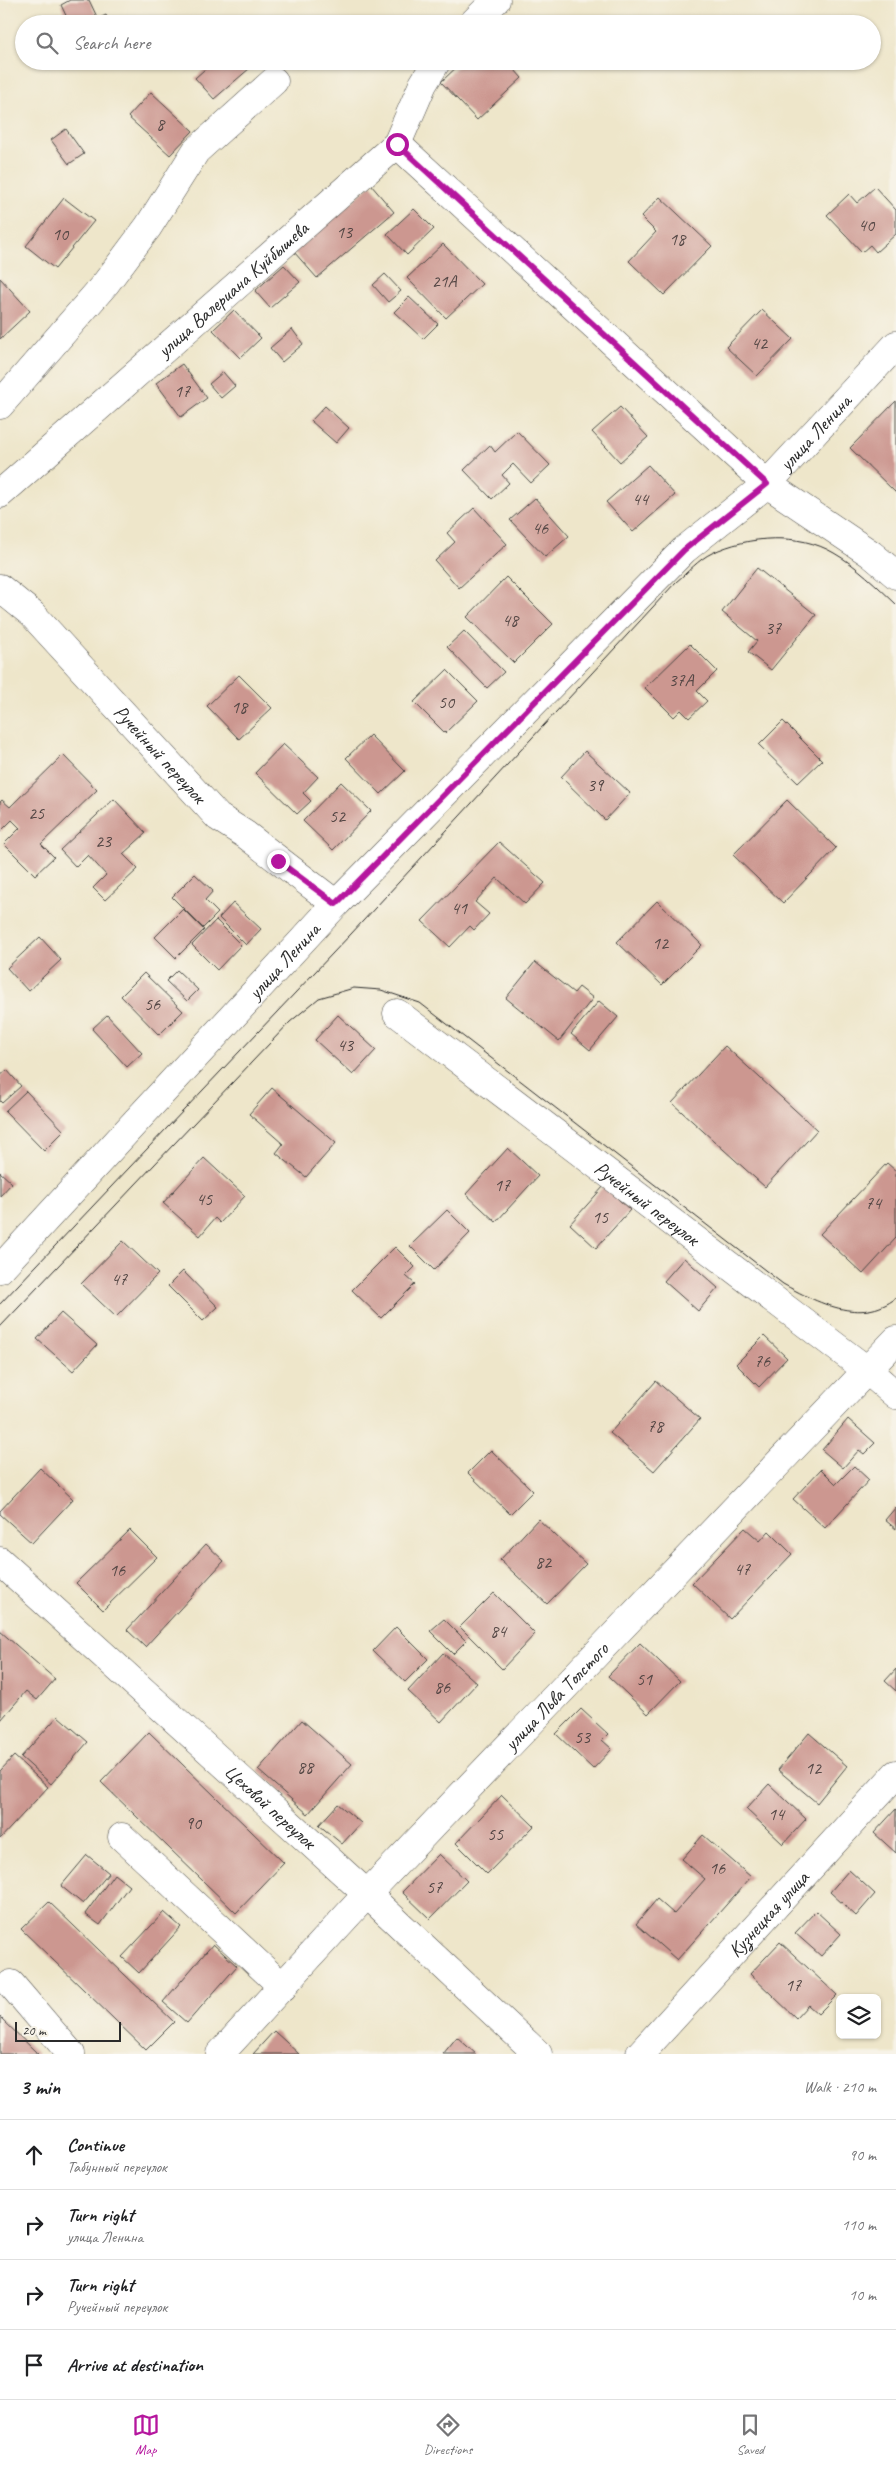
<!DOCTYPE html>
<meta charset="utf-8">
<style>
:root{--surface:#fff;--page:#f2f2f2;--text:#202124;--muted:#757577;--line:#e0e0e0;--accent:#b5179e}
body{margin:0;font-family:Caveat,sans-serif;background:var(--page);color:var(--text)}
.controls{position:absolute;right:15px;bottom:15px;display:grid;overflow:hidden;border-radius:8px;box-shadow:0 1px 4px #0004}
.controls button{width:45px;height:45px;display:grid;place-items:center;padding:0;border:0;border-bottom:1px solid var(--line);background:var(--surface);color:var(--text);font:25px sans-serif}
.scale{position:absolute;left:15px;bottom:12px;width:106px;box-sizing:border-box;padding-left:5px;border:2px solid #2b2b2b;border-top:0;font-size:14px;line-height:18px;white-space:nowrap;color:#2b2b2b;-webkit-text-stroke:4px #f7f3e8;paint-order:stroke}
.stop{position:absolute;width:15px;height:15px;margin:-11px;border:4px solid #b5179e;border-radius:50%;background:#fff}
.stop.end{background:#b5179e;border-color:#fff;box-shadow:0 1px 5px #0008}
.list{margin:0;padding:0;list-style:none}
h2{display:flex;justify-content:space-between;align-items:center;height:65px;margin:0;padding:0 20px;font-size:21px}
h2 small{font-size:16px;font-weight:400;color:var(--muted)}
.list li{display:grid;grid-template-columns:32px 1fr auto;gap:15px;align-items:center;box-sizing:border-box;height:70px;padding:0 20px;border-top:1px solid var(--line)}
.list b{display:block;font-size:19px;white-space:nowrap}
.list p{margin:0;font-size:16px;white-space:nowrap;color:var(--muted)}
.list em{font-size:16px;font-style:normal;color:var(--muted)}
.icon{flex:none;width:28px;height:28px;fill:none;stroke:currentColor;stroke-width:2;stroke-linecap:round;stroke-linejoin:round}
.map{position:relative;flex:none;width:896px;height:2054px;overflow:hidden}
.search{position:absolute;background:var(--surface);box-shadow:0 1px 4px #0004;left:15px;right:15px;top:15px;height:55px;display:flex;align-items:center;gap:12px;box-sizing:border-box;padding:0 18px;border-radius:28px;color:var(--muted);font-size:19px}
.sheet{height:345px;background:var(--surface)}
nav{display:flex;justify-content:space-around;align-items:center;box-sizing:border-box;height:70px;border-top:1px solid var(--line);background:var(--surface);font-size:14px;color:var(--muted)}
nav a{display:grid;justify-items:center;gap:2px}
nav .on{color:var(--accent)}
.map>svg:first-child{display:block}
.building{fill:#cc9790}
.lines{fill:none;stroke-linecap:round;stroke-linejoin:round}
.minor-casing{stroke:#484743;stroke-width:29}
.minor{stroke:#fff;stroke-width:28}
.tram{stroke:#2b2b2b;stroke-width:1}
.route{stroke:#b5179e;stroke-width:6}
.labels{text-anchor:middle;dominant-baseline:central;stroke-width:4;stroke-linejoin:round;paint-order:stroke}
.number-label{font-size:18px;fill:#534644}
.street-label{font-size:20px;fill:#2b2b2b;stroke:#f7f3e8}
</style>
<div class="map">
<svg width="896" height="2054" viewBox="0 0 896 2054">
<rect width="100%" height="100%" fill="#f7f3e8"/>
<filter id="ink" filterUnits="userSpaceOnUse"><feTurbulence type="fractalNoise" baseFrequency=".02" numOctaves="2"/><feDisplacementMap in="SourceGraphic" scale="10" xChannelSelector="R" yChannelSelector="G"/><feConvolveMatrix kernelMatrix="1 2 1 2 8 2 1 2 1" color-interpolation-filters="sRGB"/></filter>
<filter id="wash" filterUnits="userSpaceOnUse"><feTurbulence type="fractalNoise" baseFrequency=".0096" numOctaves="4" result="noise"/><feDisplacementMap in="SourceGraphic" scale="20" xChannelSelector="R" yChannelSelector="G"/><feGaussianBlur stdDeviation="1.12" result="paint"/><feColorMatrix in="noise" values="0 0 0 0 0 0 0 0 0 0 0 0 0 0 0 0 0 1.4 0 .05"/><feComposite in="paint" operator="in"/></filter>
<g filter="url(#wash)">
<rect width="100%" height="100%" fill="#eee6ca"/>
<g id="blocks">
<!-- building -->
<path class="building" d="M70 0H89L98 19 106 15 110 24H70L61 5Z
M214 61H244L250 68 214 99 195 78Z
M463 61H507L522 78 477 120 441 82Z
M151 92 193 131 170 155 128 117Z
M66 129 84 154 69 164 51 140Z
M371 185 394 212 317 278 294 252Z
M875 187 896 210V234L876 252 870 245 862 252 827 215 849 194 857 203Z
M660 197 712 246 664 295 629 261 656 232 641 217Z
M64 198 94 221 55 269 26 246Z
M414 209 434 229 407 255 387 234Z
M443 244 482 284 446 318 407 278Z
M284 265 300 282 270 308 255 291Z
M385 274 401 291 388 302 373 285Z
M0 278 30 311 0 339Z
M409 297 438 324 423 339 394 312Z
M234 310 261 338 240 358 213 330Z
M762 310 793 339 757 376 726 347Z
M292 329 303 344 282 362 270 348Z
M182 364 207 398 181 417 156 383Z
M223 372 235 386 221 398 209 384Z
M896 401V493L850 448Z
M325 406 349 428 336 443 311 421Z
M620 407 648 437 620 462 592 432Z
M517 431 550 465 531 483 513 464 502 475 509 483 492 499 464 470 490 445 495 452Z
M648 465 675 495 633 532 606 502Z
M535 498 569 536 545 557 510 520Z
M474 508 507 544 459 588 435 561 455 542 447 533Z
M757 568 816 615 771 670 748 652 757 641 722 612Z
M506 577 553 624 514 663 467 617Z
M464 631 504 672 487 688 447 647Z
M690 644 717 671 697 691 707 701 689 718 681 710 674 717 645 688Z
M447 670 478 701 445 733 414 702Z
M239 675 272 708 239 739 207 706Z
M783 721 822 760 798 783 759 745Z
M370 735 405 771 381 794 346 758Z
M283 744 318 777 303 793 311 801 297 814 255 773Z
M585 751 630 793 605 820 561 777Z
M63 755 97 790 41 844 54 857 35 875 4 844 20 828 12 820 0 832V802L2 800 10 807Z
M341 782 371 811 333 850 303 821Z
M114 799 146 833 123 854 138 869 105 900 93 888 106 875 88 855 76 867 60 850Z
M787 800 836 848 783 903 733 855Z
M499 842 545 883 525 904 497 878 475 902 489 914 474 930 470 926 450 947 422 921Z
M195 874 213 891 205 900 218 913 203 928 172 897Z
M657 901 702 945 662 985 617 942Z
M233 903 261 929 246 945 219 918Z
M183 909 204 930 176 958 155 937Z
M216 920 241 945 217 970 192 945Z
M40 937 61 960 28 991 7 968Z
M535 962 574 993 579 987 593 998 559 1041 506 998Z
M177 970 198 990 187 1001 166 981Z
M144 973 183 1011 159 1035 121 996Z
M599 1001 618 1017 590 1050 571 1034Z
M107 1015 142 1053 127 1067 92 1029Z
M338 1015 376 1050 353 1075 315 1040Z
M725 1046 817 1130 765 1187 672 1103Z
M7 1070 21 1086 2 1103 0 1101V1076Z
M272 1088 336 1143 306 1177 276 1153 283 1144 249 1114Z
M26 1091 64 1131 44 1151 5 1111Z
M508 1148 538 1176 496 1222 466 1194Z
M204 1158 245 1196 220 1223 215 1218 200 1236 163 1203Z
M887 1163 896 1171V1238L863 1274 820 1234Z
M0 1172 12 1183 0 1196Z
M604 1186 630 1210 596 1248 570 1224Z
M447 1210 470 1233 434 1270 410 1246Z
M123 1241 158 1274 116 1317 81 1284Z
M395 1247 415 1267 406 1276 415 1284 381 1318 352 1290Z
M684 1258 718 1288 698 1311 664 1281Z
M183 1271 218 1307 203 1321 168 1286Z
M61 1313 97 1345 73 1371 37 1339Z
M764 1336 787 1358 759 1387 736 1364Z
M656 1381 700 1419 654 1471 610 1433Z
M848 1419 875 1443 864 1454 859 1450 843 1468 822 1450Z
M491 1450 533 1491 510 1514 468 1473Z
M854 1466 869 1480 825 1528 793 1499 821 1469 836 1484Z
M40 1468 73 1499 32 1543 0 1514V1511Z
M896 1507V1529L885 1520Z
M538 1519 586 1564 547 1604 500 1560Z
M745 1528 760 1541 769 1531 792 1554 730 1619 692 1583Z
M130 1530 157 1557 103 1610 76 1583Z
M206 1544 224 1561 145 1647 127 1630Z
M494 1593 535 1634 502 1669 460 1627Z
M444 1619 466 1641 453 1654 430 1631Z
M396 1627 428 1659 405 1682 373 1651Z
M0 1631 55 1679 37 1700 26 1691 1 1720Z
M640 1643 680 1681 648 1714 608 1676Z
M443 1653 477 1683 441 1722 408 1691Z
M896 1669V1691L885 1681Z
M581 1709 608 1734 602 1740 612 1749 593 1769 556 1734Z
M58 1716 88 1742 51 1784 21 1757Z
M302 1720 352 1764 308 1814 258 1770Z
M149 1732 284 1863 236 1913 101 1782Z
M809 1733 847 1766 817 1803 778 1770Z
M14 1756 48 1787 0 1839V1771Z
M769 1784 806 1819 783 1844 746 1809Z
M502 1795 534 1826 487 1874 456 1843Z
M338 1804 361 1823 342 1844 319 1825Z
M896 1809V1853L874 1833Z
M703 1835 751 1877 677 1960 636 1924 657 1899 674 1914 705 1879 682 1859Z
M439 1854 467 1881 430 1919 402 1892Z
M87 1855 109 1873 83 1904 61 1886Z
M849 1870 875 1894 856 1916 830 1892Z
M114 1874 129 1886 100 1925 85 1914Z
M49 1902 174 2022 146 2050 21 1929Z
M816 1911 841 1934 821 1956 795 1933Z
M164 1912 181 1927 139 1973 122 1957Z
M780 1942 837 1995 818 2014 808 2005 796 2018 750 1974Z
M213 1944 237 1966 187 2023 163 2002Z
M0 2017 38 2054H0Z
M274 2031 299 2054H253Z
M457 2037 476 2054H443Z"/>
</g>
</g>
<g filter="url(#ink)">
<use href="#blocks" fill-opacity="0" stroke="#484743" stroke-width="1"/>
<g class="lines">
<defs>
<g id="minor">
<path d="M472 24 496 0"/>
<path d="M397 144 767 484 871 554 896 575"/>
<path d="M0 405 106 283 148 227 196 151 274 81"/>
<path id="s1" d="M0 494 397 144 423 84 437 61"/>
<path id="s2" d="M0 588 32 614 218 817 246 835 336 904"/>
<path id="s3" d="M397 1013 868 1371 896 1395"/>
<path id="s4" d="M0 1269 336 904 684 550 767 484 896 345"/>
<path id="s5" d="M0 1561 367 1894 538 2054"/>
<path d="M122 1837 283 1987"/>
<path d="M11 1984 71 2054"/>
<path id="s6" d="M220 2054 367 1894 896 1340"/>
<path id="s7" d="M640 2054 896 1774"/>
</g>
</defs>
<!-- minor casing -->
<use href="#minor" class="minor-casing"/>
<!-- minor -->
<use href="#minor" class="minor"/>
<!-- tram -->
<path class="tram" d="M0 1304 351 934 676 582C687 573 699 559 712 553 748 536 799 532 834 553 857 566 877 586 896 604
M0 1327 290 1022 319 998 354 988 381 990 420 1003 783 1284C816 1302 861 1326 896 1298"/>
</g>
</g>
<g class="lines" filter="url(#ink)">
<!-- route -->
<path class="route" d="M278 861 336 904 684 550 767 484 397 144"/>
</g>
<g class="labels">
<!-- number labels -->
<g class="number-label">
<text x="160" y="124">8</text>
<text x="866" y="225">40</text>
<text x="344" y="232">13</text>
<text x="60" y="234">10</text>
<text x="677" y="239">18</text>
<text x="444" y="281">21А</text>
<text x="759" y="343">42</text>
<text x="182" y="391">17</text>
<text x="640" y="499">44</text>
<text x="540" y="528">46</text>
<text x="510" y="620">48</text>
<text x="773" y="628">37</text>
<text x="681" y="680">37А</text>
<text x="446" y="702">50</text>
<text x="239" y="707">18</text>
<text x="595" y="785">39</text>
<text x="36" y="813">25</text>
<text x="337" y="816">52</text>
<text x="103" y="841">23</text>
<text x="459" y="908">41</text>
<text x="660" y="943">12</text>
<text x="152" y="1004">56</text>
<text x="345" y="1045">43</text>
<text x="502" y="1185">17</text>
<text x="204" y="1199">45</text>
<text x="873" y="1203">74</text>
<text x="600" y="1217">15</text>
<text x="119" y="1279">47</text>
<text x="762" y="1361">76</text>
<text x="655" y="1426">78</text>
<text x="543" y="1562">82</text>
<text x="742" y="1569">47</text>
<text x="117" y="1570">16</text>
<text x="498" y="1631">84</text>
<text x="644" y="1679">51</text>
<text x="442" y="1687">86</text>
<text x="582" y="1737">53</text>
<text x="305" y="1767">88</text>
<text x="813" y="1768">12</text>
<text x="776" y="1814">14</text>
<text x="193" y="1823">90</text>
<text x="495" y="1834">55</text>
<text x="717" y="1868">16</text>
<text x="434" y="1887">57</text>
<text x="793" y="1985">17</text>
</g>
<!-- street labels -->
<g class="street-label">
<text stroke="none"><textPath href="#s1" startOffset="310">улица Валериана Куйбышева</textPath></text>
<text stroke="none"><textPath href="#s4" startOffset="1169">улица Ленина</textPath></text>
<text stroke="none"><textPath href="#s2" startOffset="231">Ручейный переулок</textPath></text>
<text stroke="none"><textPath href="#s4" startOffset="419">улица Ленина</textPath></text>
<text stroke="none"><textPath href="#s3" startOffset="314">Ручейный переулок</textPath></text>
<text stroke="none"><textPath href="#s6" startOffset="491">улица Льва Толстого</textPath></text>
<text stroke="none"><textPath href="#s5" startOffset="365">Цеховой переулок</textPath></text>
<text stroke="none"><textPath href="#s7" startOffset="190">Кузнецкая улица</textPath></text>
</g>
</g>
</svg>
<div class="controls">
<button><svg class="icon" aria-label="layers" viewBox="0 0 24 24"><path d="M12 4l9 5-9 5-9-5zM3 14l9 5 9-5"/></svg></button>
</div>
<div class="scale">20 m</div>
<div class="stop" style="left:397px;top:144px"></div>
<div class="stop end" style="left:278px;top:861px"></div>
<div class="search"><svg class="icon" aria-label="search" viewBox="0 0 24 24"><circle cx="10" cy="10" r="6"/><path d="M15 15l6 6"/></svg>Search here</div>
</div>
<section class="sheet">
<h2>3 min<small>Walk · 210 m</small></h2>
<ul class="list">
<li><svg class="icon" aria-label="ahead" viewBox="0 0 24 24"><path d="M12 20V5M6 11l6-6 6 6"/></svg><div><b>Continue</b><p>Табунный переулок</p></div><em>90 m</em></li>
<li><svg class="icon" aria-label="right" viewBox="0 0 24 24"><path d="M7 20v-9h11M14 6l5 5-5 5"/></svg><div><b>Turn right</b><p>улица Ленина</p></div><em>110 m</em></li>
<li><svg class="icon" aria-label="right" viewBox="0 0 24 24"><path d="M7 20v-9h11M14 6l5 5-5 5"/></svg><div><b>Turn right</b><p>Ручейный переулок</p></div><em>10 m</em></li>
<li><svg class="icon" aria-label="arrive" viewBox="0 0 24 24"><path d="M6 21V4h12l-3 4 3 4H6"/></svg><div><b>Arrive at destination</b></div></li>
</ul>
</section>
<nav>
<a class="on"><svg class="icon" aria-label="map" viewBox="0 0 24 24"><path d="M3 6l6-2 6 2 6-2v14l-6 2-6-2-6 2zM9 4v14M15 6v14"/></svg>Map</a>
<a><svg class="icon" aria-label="directions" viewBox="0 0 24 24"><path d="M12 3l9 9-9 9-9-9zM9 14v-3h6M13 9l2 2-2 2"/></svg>Directions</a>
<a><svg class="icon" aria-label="saved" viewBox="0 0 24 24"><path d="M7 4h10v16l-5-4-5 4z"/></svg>Saved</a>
</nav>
